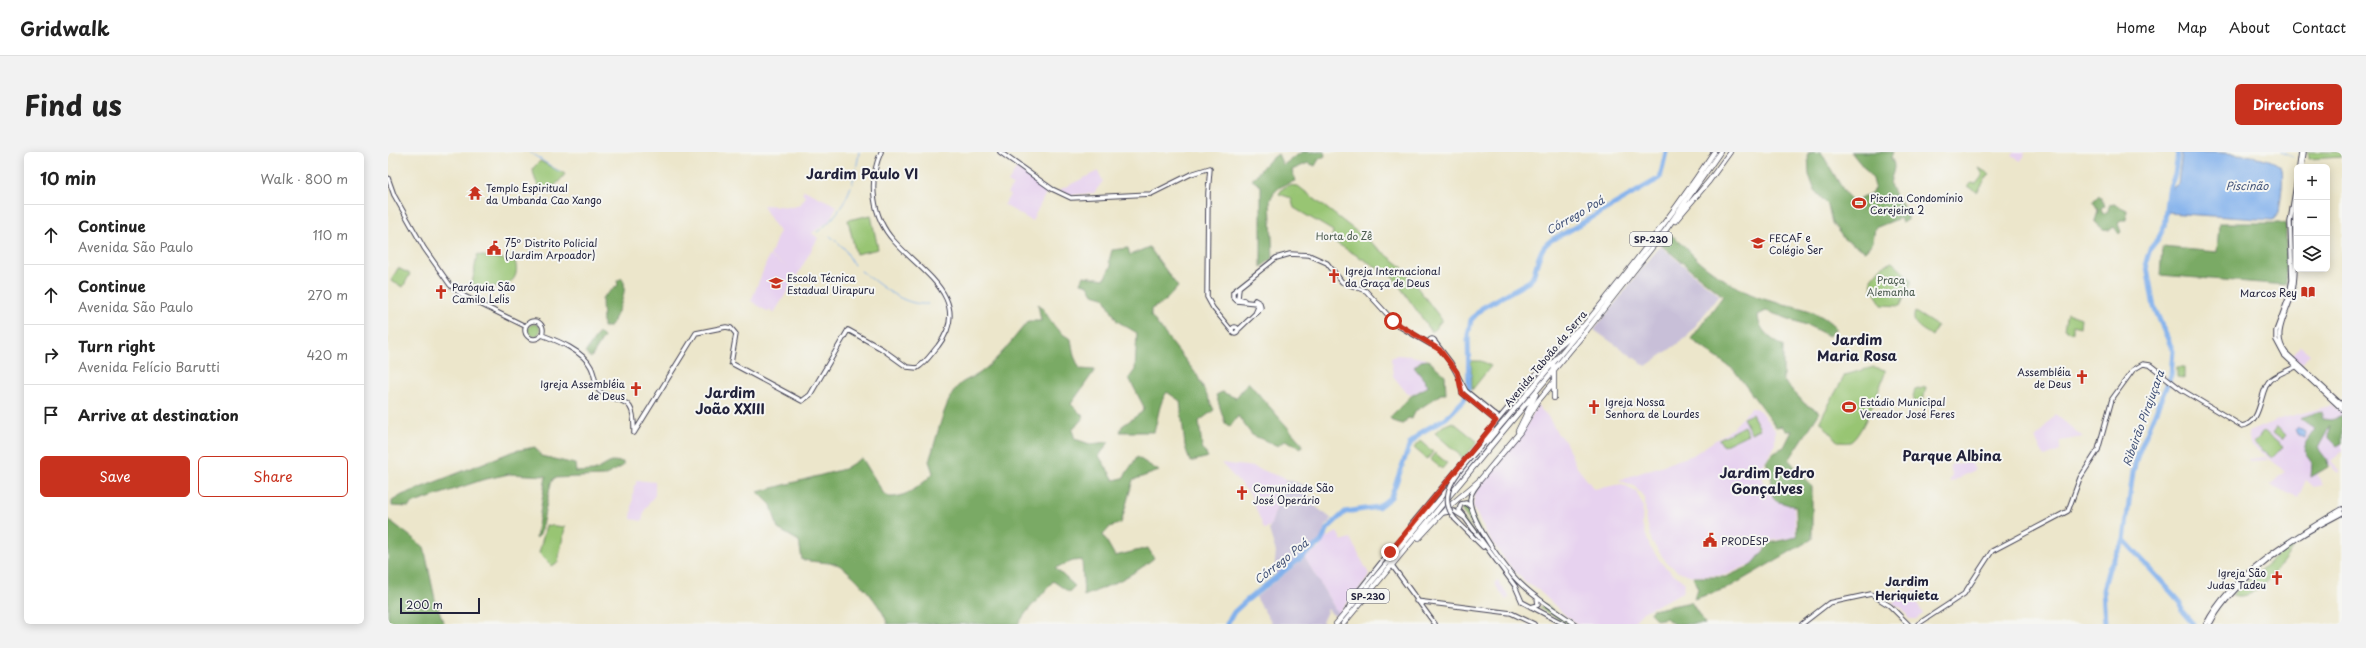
<!DOCTYPE html>
<meta charset="utf-8">
<style>
:root{--surface:#fff;--page:#f2f2f2;--text:#222;--muted:#767676;--line:#e0e0e0;--accent:#c8321e}
body{margin:0;font-family:"Playpen Sans",sans-serif;background:var(--page);color:var(--text)}
.controls{position:absolute;right:12px;top:12px;display:grid;overflow:hidden;border-radius:6px;box-shadow:0 2px 10px #0003}
.controls button{width:36px;height:36px;display:grid;place-items:center;padding:0;border:0;border-bottom:1px solid var(--line);background:var(--surface);color:var(--text);font:20px sans-serif}
.scale{position:absolute;left:12px;bottom:10px;width:80px;box-sizing:border-box;padding-left:4px;border:2px solid #22223b;border-top:0;font-size:11px;line-height:14px;white-space:nowrap;color:#22223b;-webkit-text-stroke:3px #f6f6f2;paint-order:stroke}
.stop{position:absolute;width:12px;height:12px;margin:-9px;border:3px solid #c8321e;border-radius:50%;background:#fff}
.stop.end{background:#c8321e;border-color:#fff;box-shadow:0 1px 4px #0008}
.list{margin:0;padding:0;list-style:none}
h2{display:flex;justify-content:space-between;align-items:center;height:52px;margin:0;padding:0 16px;font-size:17px}
h2 small{font-size:13px;font-weight:400;color:var(--muted)}
.list li{display:grid;grid-template-columns:26px 1fr auto;gap:12px;align-items:center;box-sizing:border-box;height:60px;padding:0 16px;border-top:1px solid var(--line)}
.list b{display:block;font-size:15px;white-space:nowrap}
.list p{margin:0;font-size:13px;white-space:nowrap;color:var(--muted)}
.list em{font-size:13px;font-style:normal;color:var(--muted)}
.actions{display:flex;gap:8px;padding:12px 16px}
.actions a{flex:1;padding:9px 0;border:1px solid var(--accent);border-radius:6px;text-align:center;font-size:14px;color:var(--accent)}
.actions .main{background:var(--accent);color:#fff}
.icon{flex:none;width:22px;height:22px;fill:none;stroke:currentColor;stroke-width:2;stroke-linecap:round;stroke-linejoin:round}
.map{position:relative;flex:none;width:1954px;height:472px;overflow:hidden;border-radius:6px}
header{display:flex;align-items:center;gap:24px;box-sizing:border-box;height:56px;padding:0 20px;background:var(--surface);border-bottom:1px solid var(--line)}
header strong{font-size:19px}
nav{display:flex;gap:22px;margin-inline-start:auto;font-size:14px}
.intro{display:flex;align-items:center;justify-content:space-between;box-sizing:border-box;height:96px;padding:0 24px}
h1{margin:0;font-size:28px}
.button{padding:10px 18px;border-radius:6px;background:var(--accent);color:#fff;font-size:14px;font-weight:700}
main{display:flex;gap:24px;padding:0 24px}
aside{flex:1;background:var(--surface);border-radius:6px;box-shadow:0 2px 10px #0003}
.map>svg:first-child{display:block}
.built{fill:#e7d2ef}
.industrial{fill:#c8bfd8}
.green{fill:#98c573;stroke:#5d7457}
.forest{fill:#7aaa65;stroke:#4e6650}
.water{fill:#82b1ec;stroke:#526a94}
.lines{fill:none;stroke-linecap:round;stroke-linejoin:round}
.stream{stroke:#82b1ec;stroke-width:1}
.river{stroke:#82b1ec;stroke-width:5}
.secondary-casing{stroke:#403f51;stroke-width:5.5}
.primary-casing{stroke:#403f51;stroke-width:5.5}
.highway-casing{stroke:#403f51;stroke-width:6}
.secondary{stroke:#fff;stroke-width:3.5}
.primary{stroke:#fff;stroke-width:3.5}
.highway{stroke:#fff;stroke-width:4.5}
.secondary-bridge-casing{stroke:#403f51;stroke-width:5.5;stroke-linecap:butt}
.secondary-bridge{stroke:#fff;stroke-width:3.5}
.route{stroke:#c8321e;stroke-width:5}
.labels{text-anchor:middle;dominant-baseline:central;stroke-width:4;stroke-linejoin:round;paint-order:stroke}
.shield{fill:#f6f6f2;stroke:#626272;stroke-width:1}
.shield-label{font-size:9px;font-weight:bold;fill:#22223b}
.poi-label{font-size:10px;fill:#22223b;stroke:#f6f6f2;text-anchor:start}
.park-label{font-size:10px;fill:#4b5b4f;stroke:#f6f6f2}
.street-label{font-size:10px;fill:#22223b;stroke:#f6f6f2}
.water-label{font-size:11px;font-style:italic;fill:#445479;stroke:#f6f6f2}
.quarter-label{font-size:12px;font-weight:bold;fill:#22223b;stroke:#f6f6f2}
.district-label{font-size:14px;font-weight:bold;fill:#22223b;stroke:#f6f6f2}
</style>
<header>
<strong>Gridwalk</strong>
<nav><a>Home</a><a>Map</a><a>About</a><a>Contact</a></nav>
</header>
<div class="intro"><h1>Find us</h1><a class="button">Directions</a></div>
<main>
<aside>
<h2>10 min<small>Walk · 800 m</small></h2>
<ul class="list">
<li><svg class="icon" aria-label="ahead" viewBox="0 0 24 24"><path d="M12 20V5M6 11l6-6 6 6"/></svg><div><b>Continue</b><p>Avenida São Paulo</p></div><em>110 m</em></li>
<li><svg class="icon" aria-label="ahead" viewBox="0 0 24 24"><path d="M12 20V5M6 11l6-6 6 6"/></svg><div><b>Continue</b><p>Avenida São Paulo</p></div><em>270 m</em></li>
<li><svg class="icon" aria-label="right" viewBox="0 0 24 24"><path d="M7 20v-9h11M14 6l5 5-5 5"/></svg><div><b>Turn right</b><p>Avenida Felício Barutti</p></div><em>420 m</em></li>
<li><svg class="icon" aria-label="arrive" viewBox="0 0 24 24"><path d="M6 21V4h12l-3 4 3 4H6"/></svg><div><b>Arrive at destination</b></div></li>
</ul>
<div class="actions"><a class="main">Save</a><a>Share</a></div>
</aside>
<div class="map">
<svg width="1954" height="472" viewBox="0 0 1954 472">
<rect width="100%" height="100%" fill="#f6f6f2"/>
<filter id="ink" filterUnits="userSpaceOnUse"><feTurbulence type="fractalNoise" baseFrequency=".025" numOctaves="2"/><feDisplacementMap in="SourceGraphic" scale="8" xChannelSelector="R" yChannelSelector="G"/><feConvolveMatrix kernelMatrix="1 2 1 2 8 2 1 2 1" color-interpolation-filters="sRGB"/></filter>
<filter id="wash" filterUnits="userSpaceOnUse"><feTurbulence type="fractalNoise" baseFrequency=".012" numOctaves="4" result="noise"/><feDisplacementMap in="SourceGraphic" scale="16" xChannelSelector="R" yChannelSelector="G"/><feGaussianBlur stdDeviation="0.9" result="paint"/><feColorMatrix in="noise" values="0 0 0 0 0 0 0 0 0 0 0 0 0 0 0 0 0 1.4 0 .05"/><feComposite in="paint" operator="in"/></filter>
<g filter="url(#wash)">
<rect width="100%" height="100%" fill="#ece6cb"/>
<!-- built -->
<path class="built" d="M1627 0H1637L1633 9 1624 4Z
M629 16 659 39 644 69 616 53 622 43 619 41 625 33 620 30Z
M710 19 715 29 706 41 683 43 671 38Z
M416 38 449 54 441 69 424 81 430 86 410 122 386 161 382 158 380 160 363 149 381 104 403 117 382 104 391 80 375 54 377 53 405 55 412 53 418 44 414 42Z
M1912 194 1922 202 1914 212 1904 204Z
M1009 203 1023 204 1039 207 1035 215 1040 234 1023 243 1018 240 1005 224 1003 206Z
M1945 253 1954 260V299L1943 310 1952 319 1950 321 1941 313 1929 323 1935 333 1926 335 1918 328 1910 346 1882 333 1897 319 1862 292 1860 280 1892 267Z
M1149 254 1159 263 1170 282 1177 289 1188 314 1206 337 1234 332 1248 339 1255 354 1254 372 1262 395 1275 413 1297 431 1295 440 1255 460 1244 472H1190L1179 465 1148 436 1138 431 1121 413 1099 383 1085 354 1087 341 1136 278Z
M1363 256H1367L1372 259 1387 278V292L1376 311 1375 330 1387 349 1406 355 1408 385 1381 389 1367 410 1338 423 1304 424 1290 419 1279 411 1264 390 1258 366 1257 346 1246 334 1231 328 1305 303 1344 277Z
M1667 262 1695 285 1672 289V299L1657 305 1647 287Z
M1876 305 1881 308 1861 309 1860 307Z
M1583 310 1587 318 1561 331 1564 322 1562 314 1564 312Z
M833 311 866 315 898 327 882 375 876 377 862 342Z
M248 328 267 330V343L257 357 254 369 243 367 246 333H248Z
M949 380 954 389 962 386 982 424 950 462 917 406 932 395 936 387Z
M1110 429 1122 445 1118 448 1106 431Z
M1529 438 1527 447 1535 462 1528 467H1521L1515 457 1504 451Z"/>
<!-- industrial -->
<path class="industrial" d="M1272 94 1331 143 1298 186 1258 214 1206 178Z
M898 327 916 333 928 355 944 367 937 374 933 388 889 423 886 419 888 400 881 378Z
M917 406 950 462 945 463 940 457 934 470 937 472H884L868 445Z"/>
<!-- green -->
<path class="green" d="M1919 0H1954V5L1920 7Z
M152 9 177 22C174 26 170 31 166 34 152 45 145 26 145 16Z
M1591 16 1601 22 1589 40 1580 34 1584 31 1588 32 1595 23Z
M901 33 910 34 1013 114 1054 168 1044 180 1005 125 943 88 945 79 906 56 903 46 891 42 895 36Z
M483 63 490 97 468 102 460 68Z
M89 103 127 109C136 138 101 137 84 132Z
M1504 110 1523 127V132L1512 154 1494 153 1484 137 1483 127 1493 115Z
M10 116 22 122 15 135 3 129Z
M1527 160 1549 174 1544 184C1535 177 1522 173 1527 160Z
M1679 161 1693 166 1692 175 1685 173V181L1676 177Z
M140 178a6 6 0 1 1 12 0a6 6 0 1 1-12 0Z
M1083 209H1093L1103 214 1084 238Z
M1486 215 1497 218V221C1493 233 1474 285 1462 290 1459 291 1454 290 1450 290L1432 269 1434 265 1457 223Z
M1789 215H1796V226L1789 225Z
M1538 235 1534 254 1527 252 1525 244 1527 238Z
M1364 262 1372 277 1363 281 1355 266Z
M1065 270 1090 290 1075 306 1047 281 1055 274Z
M1356 274 1360 282 1335 294 1331 287Z
M1889 275 1898 283 1894 288 1885 281Z
M1876 279 1895 295 1884 306 1866 291Z
M1032 289 1045 300 1039 307 1026 296Z
M1047 301 1059 311 1054 317 1042 307Z
M1079 352 1096 386 1095 387 1074 359V355Z
M1065 360 1076 368 1093 389Z
M158 373 177 375 170 410 164 414 151 401Z
M1900 394 1905 396C1891 414 1871 451 1844 443Z
M1156 452 1183 472H1179L1152 456Z"/>
<!-- forest -->
<path class="forest" d="M914 0H936L937 4 931 7 927 14 920 11 904 18 907 29C895 33 886 36 882 49L885 106 873 115V34L864 28 878 11 890 2 895 13Z
M1433 0 1457 41 1466 50 1483 41 1487 35 1485 27 1463 0H1505L1503 6C1511 17 1500 25 1503 35 1508 48 1519 52 1519 68L1514 71 1512 66 1487 76 1485 90 1477 99 1456 87 1444 71 1440 53 1427 39 1421 23 1420 1Z
M1711 43 1717 53 1713 56 1715 62 1720 59 1721 53 1726 52 1739 58 1738 68H1733L1730 72 1733 80 1731 82 1726 75 1722 78 1715 77 1707 70 1710 58 1705 49Z
M1831 71H1898V133L1772 123 1774 95 1829 100Z
M1283 83C1295 91 1302 101 1312 110 1328 123 1351 138 1370 145 1399 156 1425 152 1448 176L1441 184 1421 174 1378 159 1370 163C1370 178 1384 188 1395 194V228L1417 252 1432 260 1401 308 1424 335V387L1340 436 1306 447 1310 437 1305 425H1338L1364 413 1382 391 1409 385 1408 355 1388 349 1385 345 1383 323 1378 309 1386 300 1396 295 1404 279H1398L1394 274 1388 275 1346 218 1303 187 1335 144 1273 93Z
M761 95 790 135 775 151 763 157V164L809 223 826 258 811 269 814 295 820 305 802 310 797 294 792 249 779 240C771 250 770 267 766 280H732L734 274 754 260 756 255 741 226 747 218 749 181 729 169 716 145 705 142 700 133 693 131 696 124 716 127 723 114 721 109 724 98 740 96 742 103Z
M234 126C242 136 228 166 222 175H215L214 146 230 133 229 129Z
M650 152C664 166 663 177 683 187L686 204 692 217 707 218 683 252 696 265 684 278 687 287 702 292 721 290 711 304 726 328 735 326 749 305 771 319 745 328 733 371 722 375 715 383 727 404 760 396 766 406C745 424 721 434 696 444L694 408 685 409 667 416 687 434 681 440 665 429C654 444 640 456 630 472H499C498 458 461 415 448 412 437 410 425 410 414 408L411 389 390 377 383 353 370 340 456 317 474 306 496 342 501 345C518 346 534 333 545 321L541 309C549 287 555 252 569 235 575 228 585 226 592 221 611 207 625 187 640 169H653Z
M211 180 216 185 203 206 197 201Z
M1040 208 1057 223 1058 242H1053C1044 248 1037 254 1027 259L1024 267 1020 266 1015 272 1004 269 1002 265 1023 244 1041 234 1026 215 1033 209Z
M860 230 915 293 913 296 897 288 890 294 864 283 850 264 842 275 837 271 828 243 834 240 848 246Z
M1933 259 1935 267 1943 268 1954 263V291L1949 294 1941 286 1942 274 1930 296 1939 308 1940 315 1923 325 1924 310 1916 299 1918 290 1927 277 1912 266Z
M147 295 153 304 187 312 188 320 206 319 225 309 235 310V314L216 324 166 326 163 331 152 383 148 386 158 324 121 322 94 328 23 352 21 355 4 354V349L14 343 126 299Z
M0 367 36 395 47 447 56 472H0Z
M1303 450 1317 472H1285L1278 466 1269 468 1262 461 1264 458Z"/>
<!-- water -->
<path class="water" d="M1794 0C1816 0 1886 0 1894 17 1896 27 1892 50 1891 61L1885 68 1780 61V39L1790 32Z
M1909 275 1917 280V286L1909 282 1907 277Z"/>
<g class="lines">
<!-- stream -->
<path class="stream" d="M141 0 172 20
M1893 0 1905 5
M429 80C456 61 467 32 471 0
M442 84 456 96 466 113
M473 119C493 133 514 154 540 152"/>
<!-- river -->
<path class="river" d="M1736 388 1793 451 1794 459 1805 472
M839 472 846 460 858 449 933 390 940 376 957 360 990 355 1003 345 1022 292 1032 281 1058 266 1076 248 1081 235 1080 183 1083 168 1094 156 1142 129 1145 125C1153 99 1151 92 1177 81L1272 26 1278 0
M1717 472 1715 438 1721 416 1736 388 1745 320 1750 302 1783 223 1785 199 1766 155 1758 110 1762 97 1770 87 1776 75 1780 39 1787 23 1790 0"/>
</g>
</g>
<g filter="url(#ink)">
<g class="lines">
<defs>
<path id="secondary" d="M612 0 664 37 683 46 763 42 803 22 822 16 820 41 819 145 825 156 844 179
M0 26 6 43 36 96 62 133 76 144 137 174
M851 136 850 146 856 148
M867 162 870 155 868 151 849 149 845 145V140L888 106 902 102 921 103 939 111 954 130 978 139 1009 173 1042 192
M137 178a9 9 0 1 1 18 0a9 9 0 1 1-18 0Z
M844 178a3 3 0 1 1 6 0a3 3 0 1 1-6 0Z
M849 179 873 156 872 151 867 148
M154 183C170 189 195 199 203 215 207 223 207 232 211 239 233 254 247 241 246 280
M1041 190a3 3 0 1 1 6 0a3 3 0 1 1-6 0Z
M1047 190 1063 211 1078 239 1111 266
M1073 232 1074 241 1108 269
M246 281 308 181 338 175 343 176 348 182 343 211 414 249 422 243 460 178 494 197 519 215 529 216C538 211 543 202 550 194 586 147 532 119 506 89 484 65 480 29 493 0
M1096 290 1104 277
M1090 332C1086 337 1082 342 1082 348 1082 368 1118 418 1133 432 1149 448 1169 459 1187 472
M1055 361 1066 359 1077 366 1127 434 1134 450 1176 472
M1076 364 1071 358 1073 352 1078 351 1083 355
M1067 367 1095 395
M1023 373 1172 193
M1003 412 1047 472
M1028 449 1123 461 1146 472
M1143 455 1150 453 1149 445
M959 459 965 446 1003 398
M1414 472 1441 451 1483 442 1502 454 1520 472
M1530 472 1576 442 1604 399 1680 359 1692 326 1710 298 1724 247 1745 218 1755 212 1762 213 1794 238 1854 274C1875 271 1871 238 1882 228 1889 222 1901 218 1910 214"/>
<path id="primary" d="M1911 15 1913 0
M1914 15 1916 0
M1909 27 1902 70 1904 128 1900 147 1888 179V188L1896 203 1954 257
M1909 42C1903 74 1911 107 1905 138 1901 160 1882 181 1898 201L1954 253
M1818 472C1844 421 1907 385 1954 357
M1822 472C1839 439 1880 406 1911 385 1925 376 1940 369 1954 361"/>
<path id="highway" d="M1287 69 1321 29 1342 0
M1172 193 1193 175
M1158 209 1165 212 1166 215V246
M1130 279 1148 242
M1031 386 1058 357 1092 328 1132 280 1150 249 1165 231
M1002 400 1045 353
M948 472C1002 409 1054 344 1107 280 1183 190 1261 99 1326 0
M955 472 1199 178 1277 79 1332 0"/>
</defs>
<!-- secondary casing -->
<use href="#secondary" class="secondary-casing"/>
<!-- primary casing -->
<use href="#primary" class="primary-casing"/>
<!-- highway casing -->
<use href="#highway" class="highway-casing"/>
<!-- secondary -->
<use href="#secondary" class="secondary"/>
<!-- primary -->
<use href="#primary" class="primary"/>
<!-- highway -->
<use href="#highway" class="highway"/>
<defs>
<path id="secondary-bridge" d="M1067 367C1044 339 1079 311 1096 291"/>
</defs>
<!-- secondary-bridge casing -->
<use href="#secondary-bridge" class="secondary-bridge-casing"/>
<!-- secondary-bridge -->
<use href="#secondary-bridge" class="secondary-bridge"/>
</g>
</g>
<g class="lines" filter="url(#ink)">
<!-- route -->
<path class="route" d="M1002 400 1108 269 1074 241 1069 220 1052 198 1005 169"/>
</g>
<!-- icons -->
<defs>
<symbol id="temple-bare" viewBox="-9 -9 18 18"><path d="M0-6L5-2H3V0L6.5 2.5H4V6H1.5V3h-3V6H-4V2.5H-6.5L-3 0V-2H-5Z" fill="#c8321e" stroke="#f6f6f2" stroke-width="2.5" paint-order="stroke"/></symbol>
<symbol id="stadium-bare" viewBox="-9 -9 18 18"><path d="M0-5a6.5 5 0 1 0 0 10a6.5 5 0 1 0 0-10ZM-3.5-1.8h7v3.6h-7Z" fill="#c8321e" stroke="#f6f6f2" stroke-width="2.5" paint-order="stroke"/></symbol>
<symbol id="university-bare" viewBox="-9 -9 18 18"><path d="M0-5L7-2L0 1L-7-2ZM-4 1L0 2.5L4 1V4Q0 6-4 4Z" fill="#c8321e" stroke="#f6f6f2" stroke-width="2.5" paint-order="stroke"/></symbol>
<symbol id="civic-bare" viewBox="-9 -9 18 18"><path d="M-.6-6.5H3V-4.5H.6V-3L4-1V1h2V6H-6V1h2V-1L-.6-3ZM-1.2 2.5V6h2.4V2.5Z" fill="#c8321e" stroke="#f6f6f2" stroke-width="2.5" paint-order="stroke"/></symbol>
<symbol id="church-bare" viewBox="-9 -9 18 18"><path d="M-1.2-6h2.4v3.5h3.3v2.4h-3.3V6h-2.4V-.1h-3.3v-2.4h3.3Z" fill="#c8321e" stroke="#f6f6f2" stroke-width="2.5" paint-order="stroke"/></symbol>
<symbol id="library-bare" viewBox="-9 -9 18 18"><path d="M-6-4Q-3-5.5-.7-3.5V5Q-3 3-6 4ZM6-4Q3-5.5 .7-3.5V5Q3 3 6 4Z" fill="#c8321e" stroke="#f6f6f2" stroke-width="2.5" paint-order="stroke"/></symbol>
</defs>
<g fill-rule="evenodd">
<use href="#temple-bare" x="77" y="31" width="20" height="20"/>
<use href="#stadium-bare" x="1461" y="41" width="20" height="20"/>
<use href="#university-bare" x="1360" y="81" width="20" height="20"/>
<use href="#civic-bare" x="96" y="86" width="20" height="20"/>
<use href="#church-bare" x="936" y="114" width="20" height="20"/>
<use href="#university-bare" x="378" y="121" width="20" height="20"/>
<use href="#church-bare" x="43" y="130" width="20" height="20"/>
<use href="#library-bare" x="1910" y="130" width="20" height="20"/>
<use href="#church-bare" x="1684" y="215" width="20" height="20"/>
<use href="#church-bare" x="238" y="227" width="20" height="20"/>
<use href="#church-bare" x="1196" y="245" width="20" height="20"/>
<use href="#stadium-bare" x="1451" y="245" width="20" height="20"/>
<use href="#church-bare" x="844" y="331" width="20" height="20"/>
<use href="#civic-bare" x="1312" y="378" width="20" height="20"/>
<use href="#church-bare" x="1879" y="416" width="20" height="20"/>
</g>
<g class="labels">
<!-- shield labels -->
<g class="shield">
<rect x="1242" y="80" width="42" height="14" rx="3"/>
<rect x="959" y="437" width="42" height="14" rx="3"/>
</g>
<g class="shield-label">
<text x="1263" y="87">SP-230</text>
<text x="980" y="444">SP-230</text>
</g>
<!-- poi labels -->
<g class="poi-label">
<text x="98" y="35">Templo Espiritual<tspan x="98" dy="12">da Umbanda Cao Xango</tspan></text>
<text x="1482" y="45">Piscina Condomínio<tspan x="1482" dy="12">Cerejeira 2</tspan></text>
<text x="1381" y="85">FECAF e<tspan x="1381" dy="12">Colégio Ser</tspan></text>
<text x="117" y="90">75º Distrito Policial<tspan x="117" dy="12">(Jardim Arpoador)</tspan></text>
<text x="957" y="118">Igreja Internacional<tspan x="957" dy="12">da Graça de Deus</tspan></text>
<text x="399" y="125">Escola Técnica<tspan x="399" dy="12">Estadual Uirapuru</tspan></text>
<text x="64" y="134">Paróquia São<tspan x="64" dy="12">Camilo Lelis</tspan></text>
<text x="1909" y="140" text-anchor="end">Marcos Rey</text>
<text x="1683" y="219" text-anchor="end">Assembléia<tspan x="1683" dy="12">de Deus</tspan></text>
<text x="237" y="231" text-anchor="end">Igreja Assembléia<tspan x="237" dy="12">de Deus</tspan></text>
<text x="1217" y="249">Igreja Nossa<tspan x="1217" dy="12">Senhora de Lourdes</tspan></text>
<text x="1472" y="249">Estádio Municipal<tspan x="1472" dy="12">Vereador José Feres</tspan></text>
<text x="865" y="335">Comunidade São<tspan x="865" dy="12">José Operário</tspan></text>
<text x="1333" y="388">PRODESP</text>
<text x="1878" y="420" text-anchor="end">Igreja São<tspan x="1878" dy="12">Judas Tadeu</tspan></text>
</g>
<!-- park labels -->
<g class="park-label">
<text x="956" y="83">Horta do Zê</text>
<text x="1503" y="127">Praça<tspan x="1503" dy="12">Alemanha</tspan></text>
</g>
<!-- street labels -->
<g class="street-label">
<text transform="translate(1157 206) rotate(-50)">Avenida Taboão da Serra</text>
</g>
<!-- water labels -->
<g class="water-label">
<text x="1859" y="33">Piscinão</text>
<text transform="translate(1187 63) rotate(-30)">Córrego Poá</text>
<text transform="translate(1755 266) rotate(-70)">Ribeirão Pirajuçara</text>
<text transform="translate(893 409) rotate(-38)">Córrego Poá</text>
</g>
<!-- quarter labels -->
<g class="quarter-label">
<text x="1519" y="429">Jardim<tspan x="1519" dy="14">Heriquieta</tspan></text>
</g>
<!-- district labels -->
<g class="district-label">
<text x="474" y="21">Jardim Paulo VI</text>
<text x="1469" y="187">Jardim<tspan x="1469" dy="16">Maria Rosa</tspan></text>
<text x="342" y="240">Jardim<tspan x="342" dy="16">João XXIII</tspan></text>
<text x="1564" y="303">Parque Albina</text>
<text x="1379" y="320">Jardim Pedro<tspan x="1379" dy="16">Gonçalves</tspan></text>
</g>
</g>
</svg>
<div class="controls">
<button>+</button>
<button>−</button>
<button><svg class="icon" aria-label="layers" viewBox="0 0 24 24"><path d="M12 4l9 5-9 5-9-5zM3 14l9 5 9-5"/></svg></button>
</div>
<div class="scale">200 m</div>
<div class="stop" style="left:1005px;top:169px"></div>
<div class="stop end" style="left:1002px;top:400px"></div>
</div>
</main>
